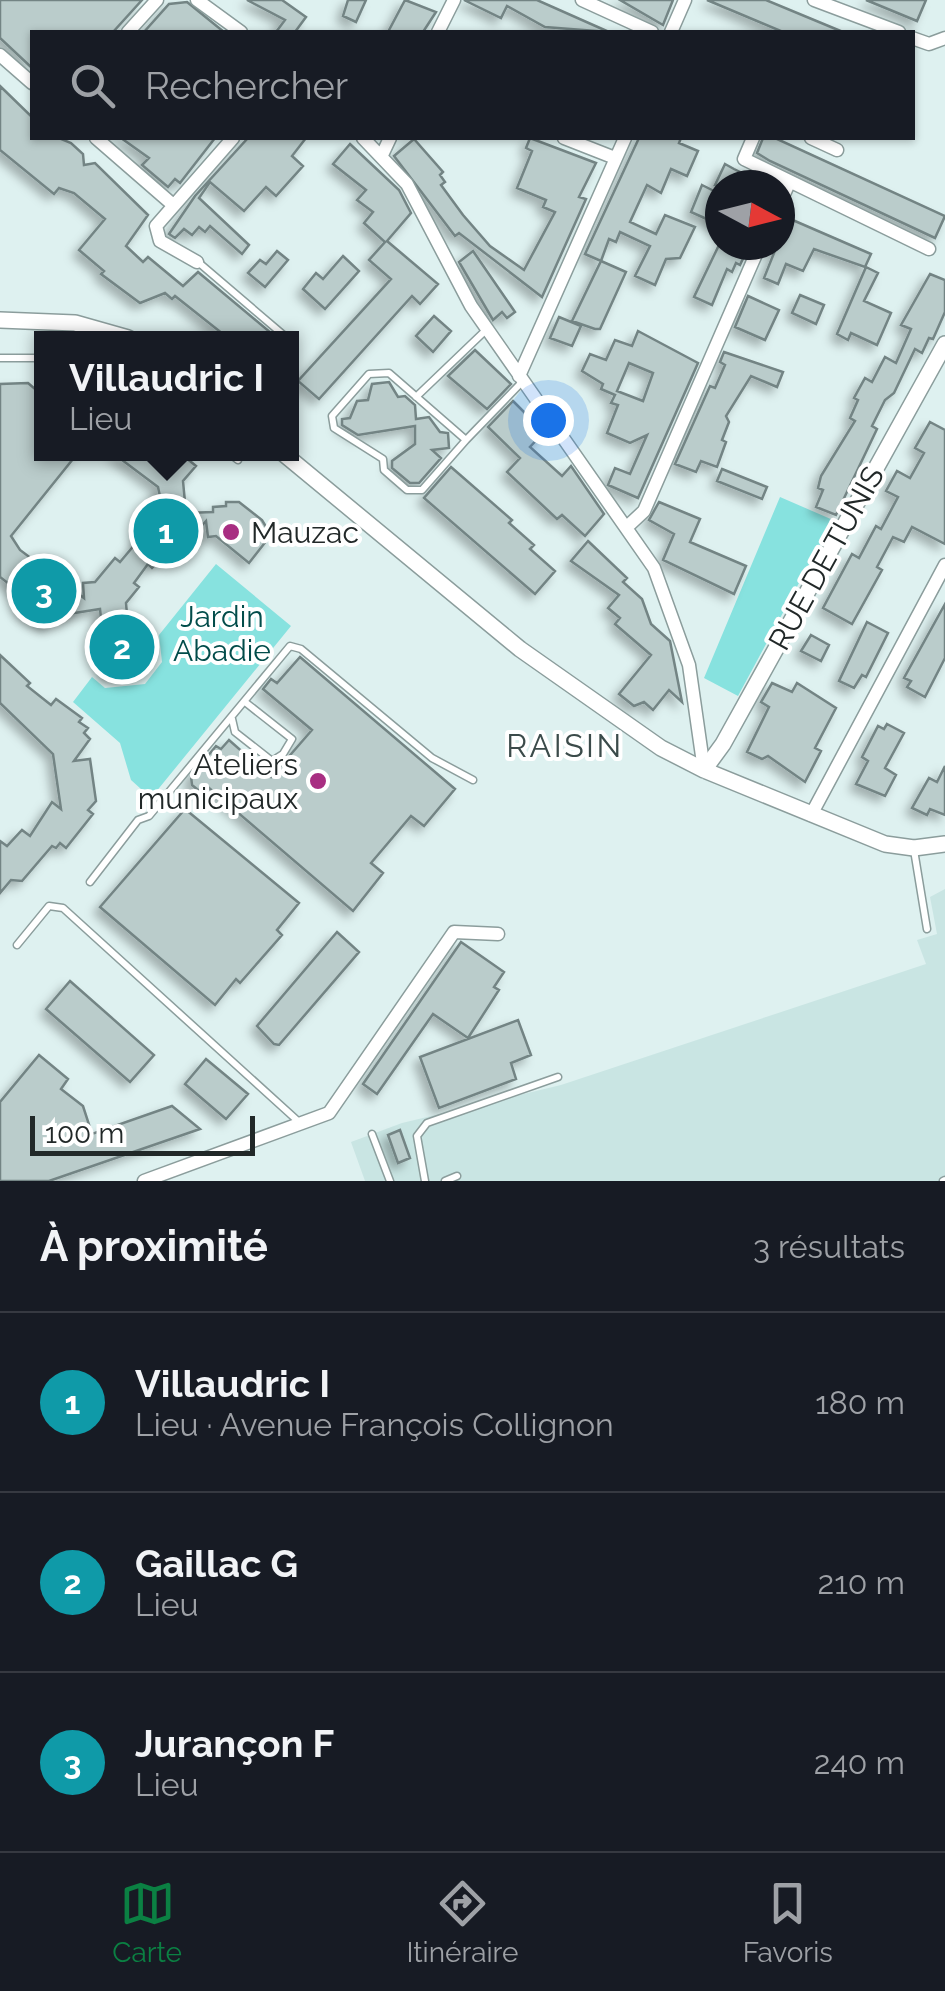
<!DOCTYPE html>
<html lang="fr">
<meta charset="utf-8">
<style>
:root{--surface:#171b24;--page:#20242c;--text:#f1f3f6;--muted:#9ea1a6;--line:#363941;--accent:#0b8043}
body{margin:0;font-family:Raleway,sans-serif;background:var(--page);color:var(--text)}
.compass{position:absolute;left:705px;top:170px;width:90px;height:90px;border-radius:50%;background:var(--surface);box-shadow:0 2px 8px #0004;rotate:97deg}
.scale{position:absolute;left:30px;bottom:25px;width:225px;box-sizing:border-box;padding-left:10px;border:5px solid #212828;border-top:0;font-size:28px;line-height:35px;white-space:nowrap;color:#212828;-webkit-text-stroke:8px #fff;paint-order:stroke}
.you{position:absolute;left:548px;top:420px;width:35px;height:35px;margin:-25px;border:8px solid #fff;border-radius:50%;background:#1a73e8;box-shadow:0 0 0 15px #1a73e833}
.badge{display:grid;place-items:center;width:65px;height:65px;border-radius:50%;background:var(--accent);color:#fff;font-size:32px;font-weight:700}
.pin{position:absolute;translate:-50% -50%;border:5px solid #fff;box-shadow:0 2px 10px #0006}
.popup{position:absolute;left:34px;top:331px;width:265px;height:130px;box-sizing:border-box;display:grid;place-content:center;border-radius:0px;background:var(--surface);filter:drop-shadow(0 2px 8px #0005);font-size:32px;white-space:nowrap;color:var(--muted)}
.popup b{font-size:38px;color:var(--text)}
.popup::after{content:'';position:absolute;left:50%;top:100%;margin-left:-20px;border:20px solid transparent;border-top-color:var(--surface)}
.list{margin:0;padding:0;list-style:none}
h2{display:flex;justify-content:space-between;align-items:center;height:130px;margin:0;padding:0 40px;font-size:42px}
h2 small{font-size:32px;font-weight:400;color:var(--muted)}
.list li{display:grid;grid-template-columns:65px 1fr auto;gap:30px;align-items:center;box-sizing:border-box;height:180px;padding:0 40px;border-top:2px solid var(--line)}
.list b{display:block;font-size:38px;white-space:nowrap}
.list p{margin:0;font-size:32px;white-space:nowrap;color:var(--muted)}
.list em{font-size:32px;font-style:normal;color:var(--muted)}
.icon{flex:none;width:55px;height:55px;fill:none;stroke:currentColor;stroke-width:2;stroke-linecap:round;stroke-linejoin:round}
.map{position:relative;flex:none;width:945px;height:1181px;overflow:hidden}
.search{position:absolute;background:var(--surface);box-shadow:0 2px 8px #0004;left:30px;right:30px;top:30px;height:110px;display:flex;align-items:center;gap:25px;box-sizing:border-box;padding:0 35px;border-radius:0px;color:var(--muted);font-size:38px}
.sheet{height:670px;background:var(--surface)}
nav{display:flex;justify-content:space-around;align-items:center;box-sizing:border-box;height:140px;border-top:2px solid var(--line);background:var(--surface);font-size:28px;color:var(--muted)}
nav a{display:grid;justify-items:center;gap:5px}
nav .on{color:var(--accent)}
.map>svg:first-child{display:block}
.built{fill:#c9e5e3}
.green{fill:#87e2df}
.building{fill:#bacccb;stroke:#738484;stroke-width:2.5;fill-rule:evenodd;filter:url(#shadow)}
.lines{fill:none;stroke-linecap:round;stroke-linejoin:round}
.service-casing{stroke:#8b9d9c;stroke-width:9}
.minor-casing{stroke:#8b9d9c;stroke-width:15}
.tertiary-casing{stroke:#8b9d9c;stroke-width:18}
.service{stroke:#fff;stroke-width:6}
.minor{stroke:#fff;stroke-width:12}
.tertiary{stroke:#fff;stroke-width:15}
.poi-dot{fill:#a82e82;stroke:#fff;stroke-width:4}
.labels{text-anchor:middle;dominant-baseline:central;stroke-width:8;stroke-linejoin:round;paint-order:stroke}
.poi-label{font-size:30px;fill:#212828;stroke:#fff;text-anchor:start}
.street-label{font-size:30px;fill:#212828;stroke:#fff}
.park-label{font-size:30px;fill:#024c4a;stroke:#fff}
.neighbourhood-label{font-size:32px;letter-spacing:2.5px;fill:#3b4b4a;stroke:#fff}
</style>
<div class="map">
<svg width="945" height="1181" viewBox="0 0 945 1181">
<defs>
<filter id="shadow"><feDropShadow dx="-6" dy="6" stdDeviation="5" flood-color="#0004"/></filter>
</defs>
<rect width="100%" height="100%" fill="#def1f0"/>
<!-- built -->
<path class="built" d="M945 889V1181H365L351 1142 402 1123 561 1085 926 964 917 940 937 934 930 897Z"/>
<!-- green -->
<path class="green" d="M780 497 833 520 738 696 704 678Z
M216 564 291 626 151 798 131 780 120 743 73 702 92 677 105 688 145 684 162 662 159 635Z"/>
<!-- building -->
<path class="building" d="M0 0H142L113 32H32V68L0 38Z
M247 0H282L306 17 295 32H276L285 20Z
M348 0H366L356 22 343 16Z
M405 0 436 12 423 32H388Z
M464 0H537L609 32 545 27 507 6 501 18Z
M620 0H673L663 25Z
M707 0H766L843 32H783Z
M866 0H926L917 21Z
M187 2 224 32H144L169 4Z
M0 86 32 117V138H59L71 143 83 154 84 165 95 163 148 215 126 246 143 262 148 257 183 286 198 272 277 338H228L175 296 172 299 165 293 140 303 101 274 104 271 79 250 105 219 74 193 59 188 54 194 0 150Z
M121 138H215L180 183 175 179 168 187 142 165 149 158Z
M248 138H306L292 156 303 166 276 196 266 187 244 211 210 182 199 198 249 245 242 254 210 226 205 232 199 227 192 235 184 229 175 238 169 234 195 196Z
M530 138 596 163 579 197 586 199 542 297 459 233 455 236 394 156 414 139 443 172 440 175 445 182 441 185 463 215 490 246 524 270 555 212 543 207 546 200 517 188 532 151 526 148Z
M639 138H681L679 143 698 151 687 176 671 169 661 193 647 185 630 222 656 234 665 215 695 227 680 258 666 259 655 285 635 276 650 246 620 232 616 242 609 239 601 261 585 254Z
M763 138H775L945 216 935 238 770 161 757 153Z
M350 144 399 190 411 213 387 241 438 284 420 304 412 296 319 399 298 381 391 279 369 260 385 242 364 223 373 212 357 200 366 190 333 164Z
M725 164 734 169 767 185H715Z
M702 185 720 194V225L691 212Z
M788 218 871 254 865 267 814 249 803 271 786 264 778 284 764 278Z
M719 245 746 252 740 265 736 263 732 272 727 269 712 305 694 297Z
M277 251 288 260 265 287 248 273 260 260 266 264Z
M473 251 515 312 507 318 502 312 493 320 459 262Z
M343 256 359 271 325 309 303 289 316 273 323 279Z
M601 261 626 272 600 329H595L572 321Z
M866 267 878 273 864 301 891 313 877 345 851 333 848 340 837 334Z
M930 274 945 280V312L933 339 929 338 922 353 915 349 894 393 885 400 872 426 877 429 836 515 816 507 823 490 818 488 821 476 855 421 850 418 858 400 854 398 865 378 872 382 885 357 896 363 911 329 901 325Z
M800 295 824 305 816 324 792 313Z
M748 296 779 310 765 340 735 327Z
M434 316 451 331 433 352 416 336Z
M559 317 581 326 572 346 550 338Z
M638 331 698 363 638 498 608 485 615 468 630 474 647 435 630 443 607 433 618 405 611 403 615 395 601 389 603 384 582 371 590 354 606 360 615 340 632 346ZM629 363 653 373 643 401 617 391Z
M475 350 511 384 487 409 448 376Z
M724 352 783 372 777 387 751 376 726 416 729 422 722 440 726 442 717 467 701 461 696 472 675 464 710 386 715 388 725 365 720 362Z
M389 382 398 397 405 396 415 405 416 419 429 417 440 432 448 433 449 448 432 450 441 458 419 483H410L392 468V461L415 444V426L358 435 342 425V419L350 418 357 401 368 400 372 384Z
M28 383 41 394V454H77L11 536 20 550 84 598 83 583 95 582 115 558 120 562 163 511 158 487 114 454 185 457 196 466 183 481 186 513 213 512V507L226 506V502H239L262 520 271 535 249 563 216 536 208 537 206 521 179 551 173 547 152 568 148 564 134 583 139 587 126 603 128 626H136L139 633 141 663H131L124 673 107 675 100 609 56 616 48 626 24 608 23 595 0 577V384Z
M513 401 544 432 530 447 562 476 571 466 604 514 585 536 562 515 557 519 507 472 520 458 488 427Z
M930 422 945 430V544L912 527 904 542 893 537 877 567 882 570 852 624 823 608 852 554 859 558 876 526 881 529 898 497 886 491 897 471 910 478 924 453 915 448Z
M451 467 512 520 509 523 534 545 530 549 555 571 535 594 424 498Z
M722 469 767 487 762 499 717 481Z
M659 502 700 519 690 542 746 566 734 594 663 560 674 534 649 520Z
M588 541 627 578 623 582 642 599 651 624 670 641 682 702 669 690 653 710 644 702 634 706 619 694 651 655 615 624 620 618 608 608 619 595 571 561Z
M945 604V658L925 697 907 687 911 681 904 678Z
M867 622 888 633 866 677 862 675 854 688 839 681Z
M811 635 829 645 821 661 801 651Z
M0 655 30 683 27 686 51 705 56 699 82 718 79 722 88 728 84 733 90 739 74 761 90 759 96 801 88 810 93 814 66 848 60 843 56 848 52 846 22 881 11 880 0 893V841L7 846 22 830 30 836 52 802 61 809 53 754 0 703Z
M300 657 455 789 424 826 411 816 371 863 383 873 353 911 208 787 203 794 192 785 191 776 216 746 221 749 229 740 271 777 312 730 263 689 271 679 277 683Z
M772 683 792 692 797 683 836 708 815 748 821 751 805 782 768 756 762 759 747 752 769 707 761 702Z
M887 724 904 733 885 768 896 775 885 796 856 784 868 761 862 757 878 726 884 729Z
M945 766V815L930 809 927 815 912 808 929 778 937 782Z
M185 809 299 903 277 930 282 935 240 983 236 979 215 1005 100 907Z
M337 932 359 952 279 1045 274 1044 257 1026Z
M461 942 504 972 494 987 499 990 468 1038 433 1014 377 1094 363 1084Z
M70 981 154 1055 130 1082 46 1009Z
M518 1020 531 1055 511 1063 516 1079 439 1108 420 1057Z
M39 1055 68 1079 61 1089 83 1106 92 1134 172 1106 200 1129 49 1181H0V1102Z
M206 1059 248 1094 226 1119 185 1084Z
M400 1130 410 1158 398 1163 388 1135Z"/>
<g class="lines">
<defs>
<path id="service" d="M198 262 287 338
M0 358H41
M389 373 466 440 422 490H407L384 470 383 459 334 428 332 416 369 374Z
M416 397 487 329
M466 440 523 381
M230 454 238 460
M232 719 235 732 272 761 283 754 292 739 245 702
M914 850 927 929
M90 882 138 820 149 816 290 646 301 649 432 758 473 780
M17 945 49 906 63 908 299 1122
M372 1134 390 1181
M425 1181 417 1136 427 1123 558 1077
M445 1181 457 1176
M943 1181 945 1180"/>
<path id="minor" d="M197 0 241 32
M582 0 652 32
M814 0 899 32
M128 32 157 0
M438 32 454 0
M671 32 685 0
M912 38 929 44 945 38
M0 55 32 83
M96 138 172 204
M363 138 407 184 471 306 654 568 689 665 704 770
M564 138 615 158
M753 138 744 159 929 249
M811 138 837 150
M382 155 390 138
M780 203 789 183
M197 262 160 241 156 226 233 138
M519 376 625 138
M628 526 644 511 760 245
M811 815 945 565
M144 1181 329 1113 454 932 498 934"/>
<path id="tertiary" d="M0 320 75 323 128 338
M284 454 520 649 661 748 704 770 885 844 914 848 945 844
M704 770 723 744 945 344"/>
</defs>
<!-- service casing -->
<use href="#service" class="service-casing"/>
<!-- minor casing -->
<use href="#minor" class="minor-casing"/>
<!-- tertiary casing -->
<use href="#tertiary" class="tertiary-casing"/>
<!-- service -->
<use href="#service" class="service"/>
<!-- minor -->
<use href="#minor" class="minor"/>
<!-- tertiary -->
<use href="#tertiary" class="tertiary"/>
</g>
<!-- markers -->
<g class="poi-dot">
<circle cx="231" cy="532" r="10"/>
<circle cx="318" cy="781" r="10"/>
</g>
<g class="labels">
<!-- poi labels -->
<g class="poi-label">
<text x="251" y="532">Mauzac</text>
<text x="298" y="764" text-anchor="end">Ateliers<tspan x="298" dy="34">municipaux</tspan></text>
</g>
<!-- street labels -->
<g class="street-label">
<text transform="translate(826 558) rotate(-61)">RUE DE TUNIS</text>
</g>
<!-- park labels -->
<g class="park-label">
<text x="222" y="616">Jardin<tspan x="222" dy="34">Abadie</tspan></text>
</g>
<!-- neighbourhood labels -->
<g class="neighbourhood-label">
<text x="565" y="745">RAISIN</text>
</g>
</g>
</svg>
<svg class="compass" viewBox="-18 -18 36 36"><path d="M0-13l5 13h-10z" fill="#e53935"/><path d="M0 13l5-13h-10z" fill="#9ea1a6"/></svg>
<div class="scale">100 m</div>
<div class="you"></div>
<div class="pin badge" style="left:166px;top:531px;background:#0f9aa8">1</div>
<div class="popup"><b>Villaudric I</b>Lieu</div>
<div class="pin badge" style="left:122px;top:647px;background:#0f9aa8">2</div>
<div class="pin badge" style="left:44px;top:591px;background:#0f9aa8">3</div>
<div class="search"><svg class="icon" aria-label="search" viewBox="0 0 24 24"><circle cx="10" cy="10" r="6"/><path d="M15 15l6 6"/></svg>Rechercher</div>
</div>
<section class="sheet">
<h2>À proximité<small>3 résultats</small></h2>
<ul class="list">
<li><span class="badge" style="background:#0f9aa8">1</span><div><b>Villaudric I</b><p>Lieu · Avenue François Collignon</p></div><em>180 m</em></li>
<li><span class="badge" style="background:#0f9aa8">2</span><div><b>Gaillac G</b><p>Lieu</p></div><em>210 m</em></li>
<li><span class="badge" style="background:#0f9aa8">3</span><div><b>Jurançon F</b><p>Lieu</p></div><em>240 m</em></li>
</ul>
</section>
<nav>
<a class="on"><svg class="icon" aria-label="map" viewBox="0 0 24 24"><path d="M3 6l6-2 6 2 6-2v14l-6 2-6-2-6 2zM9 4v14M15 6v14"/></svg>Carte</a>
<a><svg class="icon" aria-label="directions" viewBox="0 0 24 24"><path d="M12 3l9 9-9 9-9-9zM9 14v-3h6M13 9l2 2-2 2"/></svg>Itinéraire</a>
<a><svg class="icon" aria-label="saved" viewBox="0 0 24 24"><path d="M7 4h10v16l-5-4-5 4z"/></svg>Favoris</a>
</nav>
